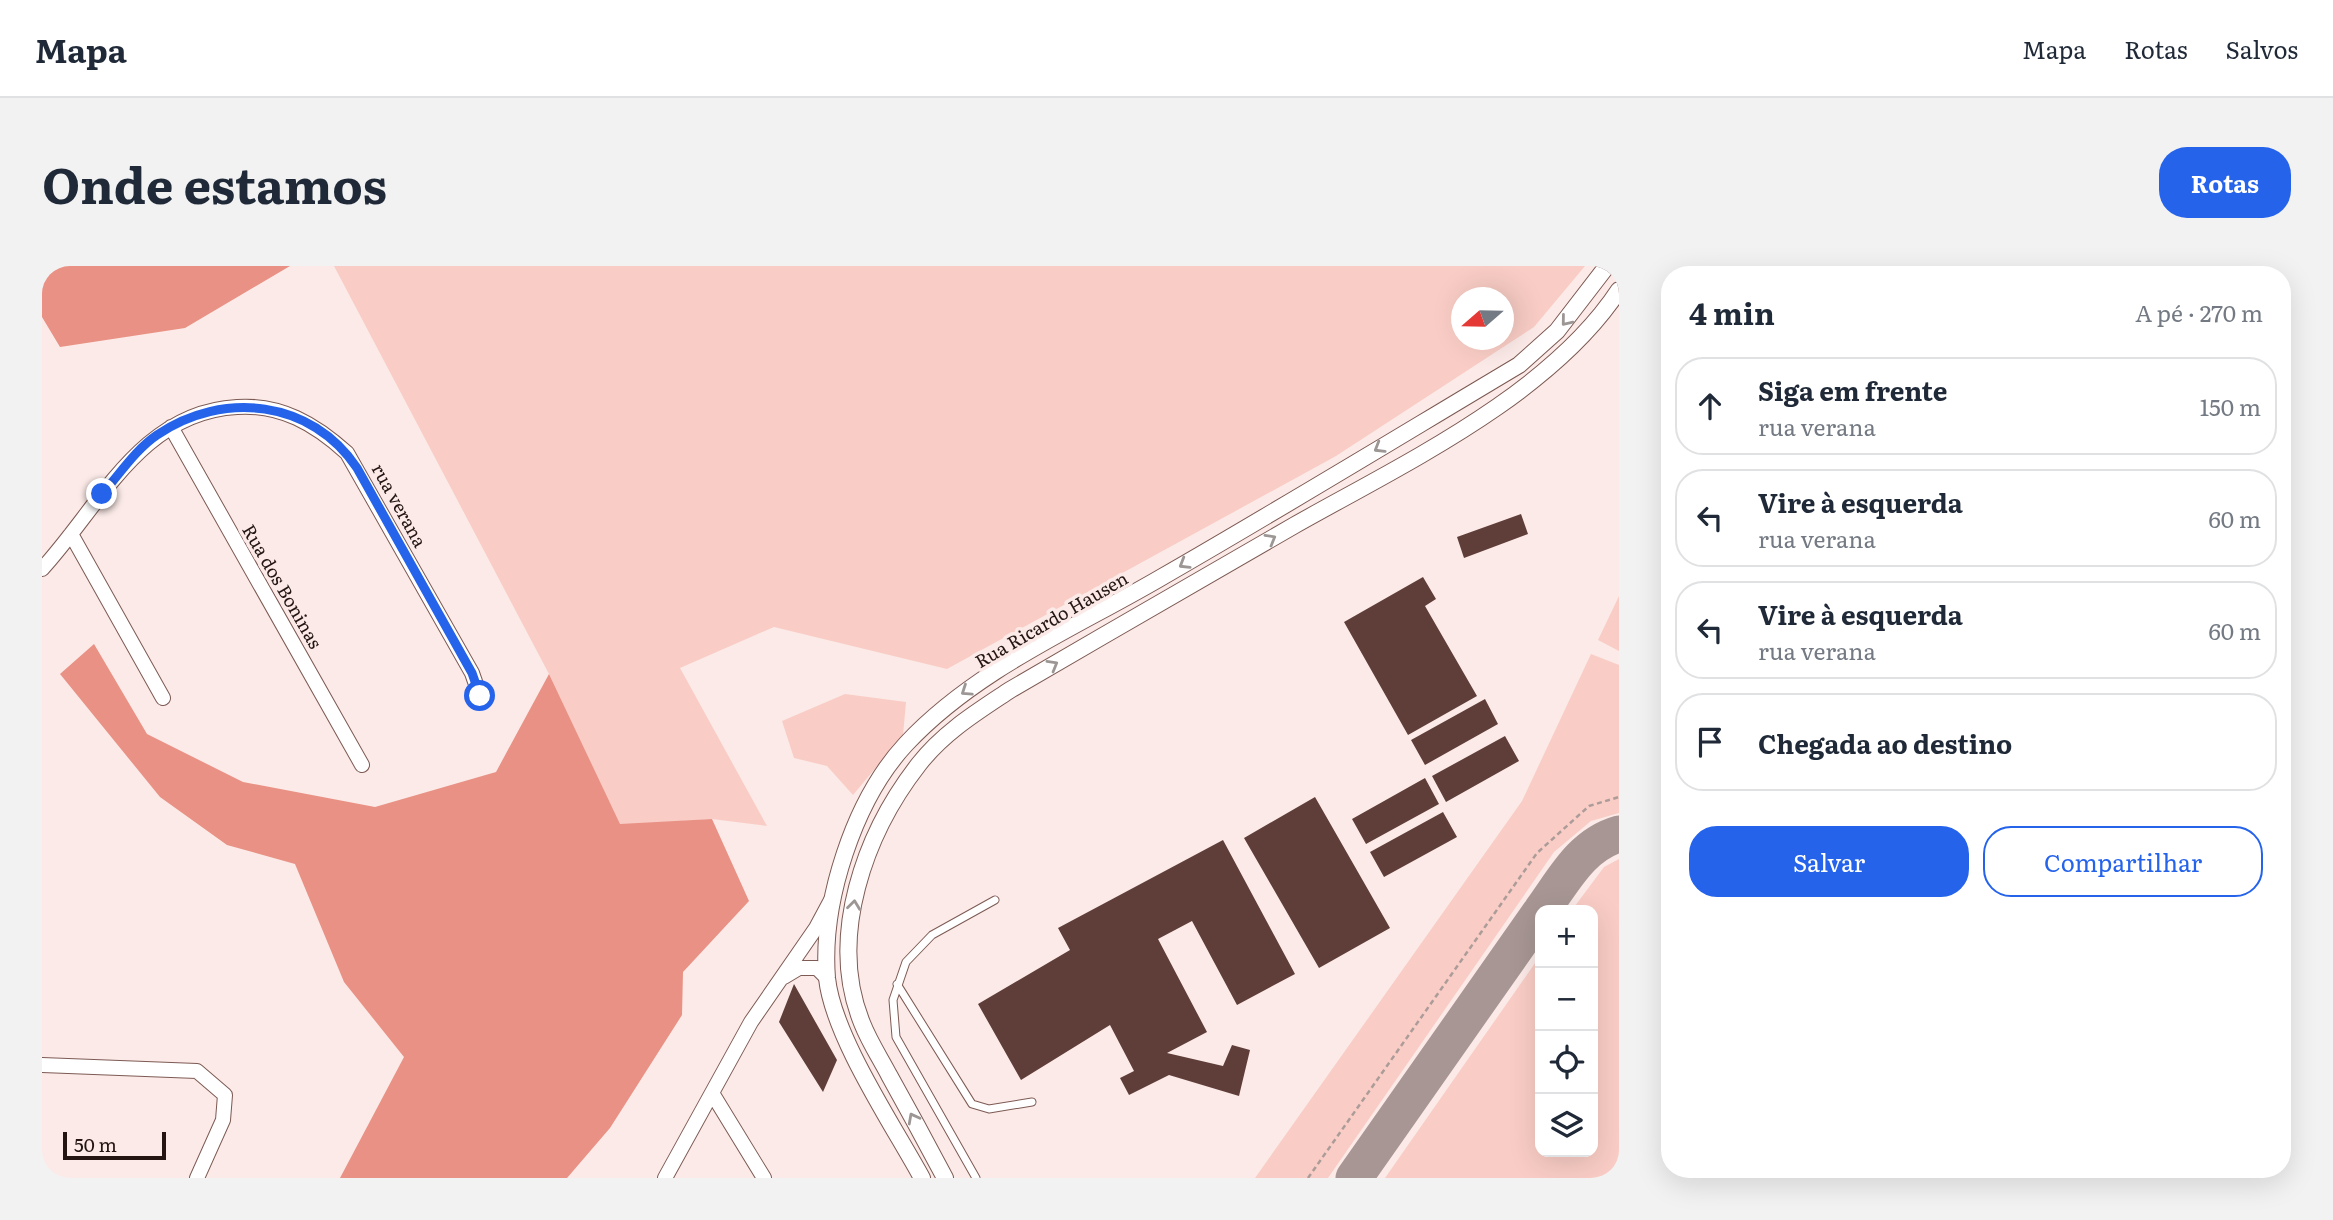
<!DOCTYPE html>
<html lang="pt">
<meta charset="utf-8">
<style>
:root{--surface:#fff;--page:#f2f2f3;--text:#1f2937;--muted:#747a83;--line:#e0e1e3;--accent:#2563eb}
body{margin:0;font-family:Literata,serif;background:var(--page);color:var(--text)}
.controls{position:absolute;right:21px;bottom:21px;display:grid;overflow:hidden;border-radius:14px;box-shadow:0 7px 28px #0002}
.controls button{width:63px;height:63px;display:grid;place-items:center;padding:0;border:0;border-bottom:2px solid var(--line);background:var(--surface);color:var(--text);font:35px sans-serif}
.compass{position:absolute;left:1409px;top:21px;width:63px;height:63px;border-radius:50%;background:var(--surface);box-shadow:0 7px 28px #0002;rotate:250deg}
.scale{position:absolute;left:21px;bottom:18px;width:103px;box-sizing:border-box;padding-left:7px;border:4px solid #241513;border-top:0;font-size:19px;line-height:24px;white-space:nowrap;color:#241513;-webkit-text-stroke:5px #fbeae7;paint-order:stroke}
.stop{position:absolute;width:21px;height:21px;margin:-16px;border:5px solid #2563eb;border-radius:50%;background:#fff}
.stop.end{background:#2563eb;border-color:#fff;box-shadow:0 2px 7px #0008}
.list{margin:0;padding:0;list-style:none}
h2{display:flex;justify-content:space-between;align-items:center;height:91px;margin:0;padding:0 28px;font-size:30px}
h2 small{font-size:23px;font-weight:400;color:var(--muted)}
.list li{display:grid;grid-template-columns:46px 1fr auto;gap:21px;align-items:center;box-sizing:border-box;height:98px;margin:0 14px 14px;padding:0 14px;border:2px solid var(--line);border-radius:28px}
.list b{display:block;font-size:26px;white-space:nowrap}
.list p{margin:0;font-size:23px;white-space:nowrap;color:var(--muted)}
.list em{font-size:23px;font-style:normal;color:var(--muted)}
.actions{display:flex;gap:14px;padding:21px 28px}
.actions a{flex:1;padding:16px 0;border:2px solid var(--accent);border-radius:28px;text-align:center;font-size:24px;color:var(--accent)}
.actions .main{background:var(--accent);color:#fff}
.icon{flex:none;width:38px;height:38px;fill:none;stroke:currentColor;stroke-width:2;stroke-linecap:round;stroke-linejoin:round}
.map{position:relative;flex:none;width:1577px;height:912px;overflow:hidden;border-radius:28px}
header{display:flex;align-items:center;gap:42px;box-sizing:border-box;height:98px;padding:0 35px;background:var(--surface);border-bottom:2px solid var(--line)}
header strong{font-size:33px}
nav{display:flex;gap:38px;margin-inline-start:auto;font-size:24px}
.intro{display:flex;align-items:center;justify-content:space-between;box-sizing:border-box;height:168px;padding:0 42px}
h1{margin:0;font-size:49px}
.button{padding:18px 32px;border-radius:28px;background:var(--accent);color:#fff;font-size:24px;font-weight:700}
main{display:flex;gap:42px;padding:0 42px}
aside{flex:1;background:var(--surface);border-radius:28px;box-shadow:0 7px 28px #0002}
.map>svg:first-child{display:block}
.green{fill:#f9cdc5;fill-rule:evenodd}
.forest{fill:#e89184}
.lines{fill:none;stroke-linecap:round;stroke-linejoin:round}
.taxiway{stroke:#a79694;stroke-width:37}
.building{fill:#5f3e39}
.service-casing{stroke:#7d5a54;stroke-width:9}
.minor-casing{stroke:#7d5a54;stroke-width:16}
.tertiary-casing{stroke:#7d5a54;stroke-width:18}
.path{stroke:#ac9c99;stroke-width:2.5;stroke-dasharray:5 3.5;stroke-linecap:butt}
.service{stroke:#fff;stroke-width:7}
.minor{stroke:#fff;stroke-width:14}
.tertiary{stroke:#fff;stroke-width:16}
.oneway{stroke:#9c9695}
.route{stroke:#2563eb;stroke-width:9}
.labels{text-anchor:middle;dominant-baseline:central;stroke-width:7;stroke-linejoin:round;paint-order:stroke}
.street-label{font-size:18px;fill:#241513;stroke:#fbeae7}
</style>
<header>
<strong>Mapa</strong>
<nav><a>Mapa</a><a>Rotas</a><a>Salvos</a></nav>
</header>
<div class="intro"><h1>Onde estamos</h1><a class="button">Rotas</a></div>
<main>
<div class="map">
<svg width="1577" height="912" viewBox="0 0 1577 912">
<rect width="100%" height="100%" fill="#fbeae7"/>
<!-- green -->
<path class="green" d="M292 0H1543L1492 61 1294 190 905 403 732 361 638 402 725 560 670 553 578 559 507 408ZM1420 32H1462V74H1420Z
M1577 330V385L1556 374Z
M1549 388 1577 399V547L1549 555 1512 586 1286 912H1213L1480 535Z
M803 428 864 436 861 469 811 529 785 500 752 492 740 455Z
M1577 593V912H1343L1498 690V886H1551V644H1530L1562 601Z"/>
<!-- forest -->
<path class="forest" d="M0 0H248L143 62 18 81 0 51Z
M52 378 105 468 201 516 333 541 454 506 507 408 578 558 670 553 707 635 641 706 640 749 568 862 525 912H298L362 791 302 716 253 598 185 579 118 531 18 408Z"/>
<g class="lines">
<!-- taxiway -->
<path class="taxiway" d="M1500 644C1522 614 1539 579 1577 568
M1312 912 1498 647"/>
</g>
<!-- building -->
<path class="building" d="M1479 248 1486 268 1422 292 1415 271Z
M1381 311 1394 333 1383 340 1435 430 1366 469 1302 356Z
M1443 433 1456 458 1383 499 1369 474Z
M1463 470 1477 495 1404 536 1390 510Z
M1383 512 1397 538 1324 578 1310 553Z
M1273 531 1348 662 1277 702 1202 572Z
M1401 546 1415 571 1342 611 1328 586Z
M1181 574 1253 708 1195 739 1150 655 1116 673 1165 766 1125 787 1181 800 1190 779 1208 784 1197 830 1127 809 1087 829 1078 812 1092 805 1068 759 979 814 936 738 1028 684 1016 662Z
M752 718 795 794 781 826 737 756Z"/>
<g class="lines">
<defs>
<path id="service" d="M855 718 930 838 947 843 990 836
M934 912 854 771 851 734 864 696 890 669 953 634"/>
<path id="minor" d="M129 161 320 499
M29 268 121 432
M0 303C58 240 99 146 195 141 239 138 273 158 305 187L430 407 438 430
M742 711 757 702H775L785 712
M0 799 155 805 183 829 181 854 155 912
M670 827 722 912
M623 912 709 756 774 662 789 634"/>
<path id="tertiary" d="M880 912C851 859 791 770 785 712 779 636 812 534 864 478 934 403 1033 362 1120 311 1240 242 1358 170 1477 99L1515 65 1565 0
M903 912C885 878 866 843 847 809 838 792 827 775 820 757 785 671 823 567 877 498 902 466 935 446 968 424 1063 369 1158 313 1253 259 1361 198 1508 129 1577 24"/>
</defs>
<!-- service casing -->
<use href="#service" class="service-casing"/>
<!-- minor casing -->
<use href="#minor" class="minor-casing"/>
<!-- tertiary casing -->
<use href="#tertiary" class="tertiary-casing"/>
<!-- path -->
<path class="path" d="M1266 912 1495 587 1547 540 1577 531"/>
<!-- service -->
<use href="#service" class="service"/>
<!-- minor -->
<use href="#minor" class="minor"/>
<!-- tertiary -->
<use href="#tertiary" class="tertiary"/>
</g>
<!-- one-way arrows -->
<defs><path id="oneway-chevron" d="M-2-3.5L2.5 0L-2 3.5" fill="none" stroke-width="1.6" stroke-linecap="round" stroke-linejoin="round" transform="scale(1.75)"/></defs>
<g class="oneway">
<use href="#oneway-chevron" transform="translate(1524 55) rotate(129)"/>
<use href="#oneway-chevron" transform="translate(1337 182) rotate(149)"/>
<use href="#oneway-chevron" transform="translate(1229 273) rotate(-30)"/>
<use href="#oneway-chevron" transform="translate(1142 298) rotate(149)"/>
<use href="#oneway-chevron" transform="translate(1011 399) rotate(-30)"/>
<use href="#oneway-chevron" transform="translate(924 425) rotate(146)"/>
<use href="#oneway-chevron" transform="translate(812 639) rotate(-83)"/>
<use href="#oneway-chevron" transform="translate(871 852) rotate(-118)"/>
</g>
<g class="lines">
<!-- route -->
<path class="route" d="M60 228C77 209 94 183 115 169 181 124 270 134 315 202L430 407 438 430"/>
</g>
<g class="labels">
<!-- street labels -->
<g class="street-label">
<text transform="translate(358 239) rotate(61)">rua verana</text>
<text transform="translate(241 320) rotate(60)">Rua dos Boninas</text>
<text transform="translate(1009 353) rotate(-30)">Rua Ricardo Hausen</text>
</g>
</g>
</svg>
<div class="controls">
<button>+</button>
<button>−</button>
<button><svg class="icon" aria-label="locate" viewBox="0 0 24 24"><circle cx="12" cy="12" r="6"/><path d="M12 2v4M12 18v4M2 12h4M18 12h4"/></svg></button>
<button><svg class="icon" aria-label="layers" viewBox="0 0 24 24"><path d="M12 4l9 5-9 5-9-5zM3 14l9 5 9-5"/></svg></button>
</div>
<svg class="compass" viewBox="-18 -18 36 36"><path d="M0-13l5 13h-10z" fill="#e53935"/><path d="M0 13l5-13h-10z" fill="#747a83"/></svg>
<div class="scale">50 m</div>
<div class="stop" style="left:438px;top:430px"></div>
<div class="stop end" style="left:60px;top:228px"></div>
</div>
<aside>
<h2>4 min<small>A pé · 270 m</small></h2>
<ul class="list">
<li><svg class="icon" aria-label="ahead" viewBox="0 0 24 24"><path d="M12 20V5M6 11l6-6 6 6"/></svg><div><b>Siga em frente</b><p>rua verana</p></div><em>150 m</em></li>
<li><svg class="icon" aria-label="left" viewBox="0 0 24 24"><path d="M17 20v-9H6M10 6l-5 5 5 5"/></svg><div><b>Vire à esquerda</b><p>rua verana</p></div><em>60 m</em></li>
<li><svg class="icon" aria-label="left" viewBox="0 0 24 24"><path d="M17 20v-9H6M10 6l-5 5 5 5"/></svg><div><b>Vire à esquerda</b><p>rua verana</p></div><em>60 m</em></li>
<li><svg class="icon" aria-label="arrive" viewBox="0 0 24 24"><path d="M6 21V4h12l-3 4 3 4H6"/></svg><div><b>Chegada ao destino</b></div></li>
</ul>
<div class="actions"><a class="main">Salvar</a><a>Compartilhar</a></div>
</aside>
</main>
